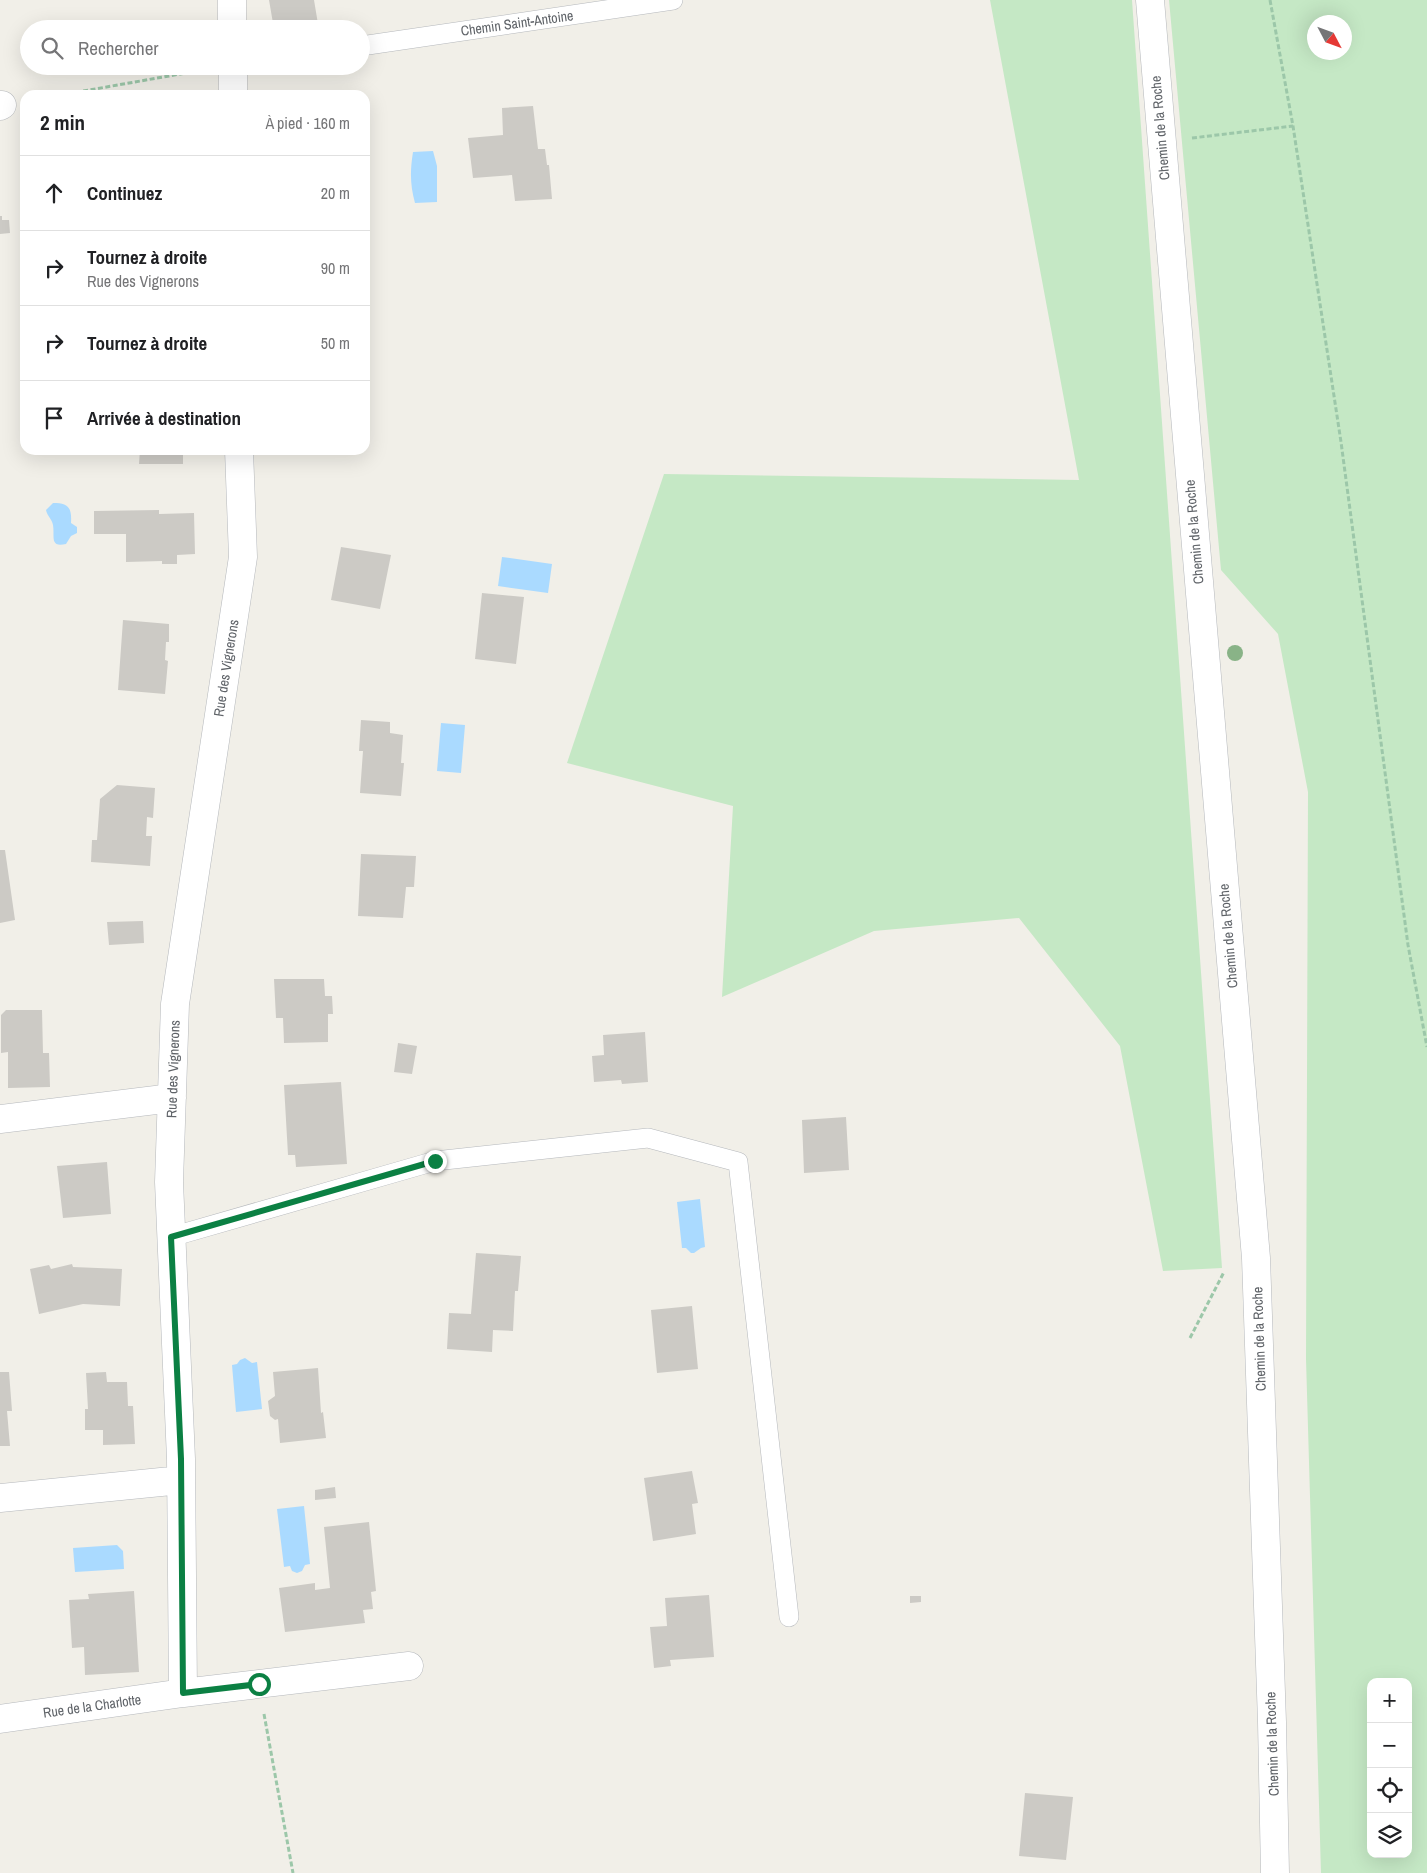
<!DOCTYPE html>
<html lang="fr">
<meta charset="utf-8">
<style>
:root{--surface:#fff;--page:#f2f2f2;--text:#202124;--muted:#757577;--line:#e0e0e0}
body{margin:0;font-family:"Archivo Narrow",sans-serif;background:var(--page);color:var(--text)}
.controls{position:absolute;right:15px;bottom:15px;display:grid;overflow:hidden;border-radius:10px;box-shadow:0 5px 20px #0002}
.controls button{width:45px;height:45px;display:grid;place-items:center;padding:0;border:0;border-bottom:1px solid var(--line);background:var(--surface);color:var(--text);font:25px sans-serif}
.compass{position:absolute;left:1307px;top:15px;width:45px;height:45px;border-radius:50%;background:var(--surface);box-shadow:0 5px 20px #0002;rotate:131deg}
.stop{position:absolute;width:15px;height:15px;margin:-11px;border:4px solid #0b8043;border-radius:50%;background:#fff}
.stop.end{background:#0b8043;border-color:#fff;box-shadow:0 1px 5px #0008}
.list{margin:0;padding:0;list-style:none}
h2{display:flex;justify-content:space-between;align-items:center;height:65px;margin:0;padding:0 20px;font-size:21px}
h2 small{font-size:16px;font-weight:400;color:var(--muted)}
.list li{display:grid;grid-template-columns:32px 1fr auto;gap:15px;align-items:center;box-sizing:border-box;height:75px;padding:0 20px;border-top:1px solid var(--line)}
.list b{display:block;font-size:19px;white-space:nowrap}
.list p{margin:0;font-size:16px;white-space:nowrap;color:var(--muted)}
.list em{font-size:16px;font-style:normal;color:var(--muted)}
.icon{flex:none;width:28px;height:28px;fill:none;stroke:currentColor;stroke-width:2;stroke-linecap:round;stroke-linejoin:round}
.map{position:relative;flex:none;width:1427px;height:1873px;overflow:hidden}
.search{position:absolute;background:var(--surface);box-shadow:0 5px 20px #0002;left:20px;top:20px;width:350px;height:55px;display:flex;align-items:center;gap:12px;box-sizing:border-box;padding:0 18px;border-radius:28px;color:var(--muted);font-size:19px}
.panel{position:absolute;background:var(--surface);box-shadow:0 5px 20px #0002;left:20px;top:90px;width:350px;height:365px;border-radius:15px}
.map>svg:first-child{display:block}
.green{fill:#c5e8c5;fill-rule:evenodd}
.water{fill:#aadaff}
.building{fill:#cccac5}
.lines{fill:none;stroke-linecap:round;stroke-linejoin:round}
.service-casing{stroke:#b5b8bc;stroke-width:20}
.minor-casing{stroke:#b5b8bc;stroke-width:29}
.path{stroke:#9cc7a9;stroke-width:3;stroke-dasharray:5 2.5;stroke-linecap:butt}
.service{stroke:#fff;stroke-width:19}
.minor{stroke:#fff;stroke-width:28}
.tree{fill:#89b387}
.route{stroke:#0b8043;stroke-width:6}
.labels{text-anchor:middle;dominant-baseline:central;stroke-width:4.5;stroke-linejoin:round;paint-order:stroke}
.street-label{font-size:14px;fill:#5f6368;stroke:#fff}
</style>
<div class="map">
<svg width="1427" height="1873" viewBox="0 0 1427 1873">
<rect width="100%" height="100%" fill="#f1efe8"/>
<!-- green -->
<path class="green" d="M990 0H1132L1222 1268 1163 1271 1120 1046 1019 918 874 931 722 997 733 806 567 763 664 474 1079 480Z
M1169 0H1427V1873H1321L1306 1359 1308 792 1278 634 1221 570ZM1344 22V52H1314V22ZM1371 1682H1408V1854H1371Z"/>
<!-- water -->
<path class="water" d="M433 151 437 166V202L415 203C410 185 410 171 413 152Z
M53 503C68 503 72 507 71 523L77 527V533L71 536 66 544C49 548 55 536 53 525 52 519 47 516 46 510Z
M502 557 552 564 548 593 498 586Z
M441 723 465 725 461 773 437 771Z
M700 1199 705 1247 701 1248 694 1253H691L686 1248H682L677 1202Z
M245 1358 252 1363 257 1362 262 1409 236 1412 232 1365 237 1364 240 1360Z
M304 1506 310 1564 305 1565 302 1571 297 1573 292 1571 290 1566 284 1567 277 1509Z
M117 1545 123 1551 124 1569 75 1572 73 1548Z"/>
<!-- building -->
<path class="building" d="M269 0H314L318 24 295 29H274Z
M533 106 538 149H545L547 165H549L552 199 515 201 512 175 473 178 468 138 503 135 502 108Z
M0 216H2V220H9L10 233 0 234Z
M140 450H183V464H139Z
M159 510V514L194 513 195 554 177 555V564H162V561L126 562V534H94V511Z
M341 547 391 555 380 609 331 600Z
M482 593 524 597 516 664 475 659Z
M123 620 169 624V642H166L165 660 168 661 165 694 118 690Z
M361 720 390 722V733L403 735 401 763H404L401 796 360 793 363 751H359Z
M117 785 155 788 153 818 147 817 146 836H152L150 866 91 862 92 840H97L100 799Z
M0 850H5L15 920 0 923Z
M361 854 416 856 414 887H406L403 918 358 916Z
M143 921 144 943 109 945 107 922Z
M274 979H324L325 996H332L333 1014H328V1042L284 1043 283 1018H276Z
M6 1010H42L43 1053H49L50 1087 8 1088V1052L1 1053V1015Z
M645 1032 648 1082 622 1084 621 1080 594 1082 592 1056 604 1055 603 1035Z
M398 1043 417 1046 412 1074 394 1072Z
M341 1082 347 1164 296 1167 295 1155H288L284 1085Z
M846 1117 849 1170 804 1173 802 1120Z
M107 1162 111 1214 63 1218 57 1166Z
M476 1253 521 1256 518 1291H515L513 1331 493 1330 492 1352 447 1349 449 1313 471 1314Z
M72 1264 73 1267 122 1269 120 1306 83 1304 39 1314 30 1269 49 1265 51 1269Z
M692 1306 698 1369 657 1373 651 1310Z
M318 1368 321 1413 323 1412 326 1438 280 1443 278 1419 275 1420 270 1416 268 1401 275 1396 273 1372Z
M0 1372H9L12 1411H7L10 1446H0Z
M106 1372 107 1382H127L128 1406H133L135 1444 103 1445V1430H85V1409H88L86 1373Z
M692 1471 698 1503 692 1504 696 1534 653 1541 644 1478Z
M335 1487 336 1498 315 1500V1490Z
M369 1522 376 1591 371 1592 373 1609 363 1610 365 1623 285 1632 279 1588 315 1583V1590L330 1588 324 1527Z
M134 1591 139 1672 85 1675 84 1647 72 1648 69 1600 89 1599 88 1594Z
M709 1595 714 1657 670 1660 671 1666 654 1668 650 1627 667 1626 665 1598Z
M910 1596H921V1602L910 1603Z
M1025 1793 1073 1797 1066 1860 1019 1856Z"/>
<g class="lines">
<defs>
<path id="service" d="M361 46 673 0
M171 1237 435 1161 648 1138 738 1162 789 1617"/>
<path id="minor" d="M232 0V29
M1150 0 1256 1258 1272 1722 1275 1873
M233 66V95
M0 106 2 105
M0 1119 172 1098
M0 1498 181 1480
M183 1693 181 1459 169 1182 175 1004 243 557 239 450
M0 1719 183 1693 409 1666"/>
</defs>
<!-- service casing -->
<use href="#service" class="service-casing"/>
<!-- minor casing -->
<use href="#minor" class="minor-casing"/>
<!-- path -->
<path class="path" d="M1270 0 1293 126 1341 442 1408 945 1427 1047
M61 95 203 70
M1192 138 1293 126
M1190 1338 1224 1272
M264 1714 293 1873"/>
<!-- service -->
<use href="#service" class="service"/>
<!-- minor -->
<use href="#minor" class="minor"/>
</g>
<!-- trees -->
<circle class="tree" cx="1235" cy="653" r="8"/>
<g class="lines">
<!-- route -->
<path class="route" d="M259 1684 183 1693 181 1459 171 1237 435 1161"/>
</g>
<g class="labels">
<!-- street labels -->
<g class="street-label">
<text transform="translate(517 23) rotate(-8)">Chemin Saint-Antoine</text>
<text transform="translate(1160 128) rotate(-95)">Chemin de la Roche</text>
<text transform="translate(1194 532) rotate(-95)">Chemin de la Roche</text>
<text transform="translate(226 668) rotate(-81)">Rue des Vignerons</text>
<text transform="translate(1228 936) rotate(-95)">Chemin de la Roche</text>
<text transform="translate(173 1069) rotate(-88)">Rue des Vignerons</text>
<text transform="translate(1259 1339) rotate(-92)">Chemin de la Roche</text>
<text transform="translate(92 1706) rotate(-8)">Rue de la Charlotte</text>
<text transform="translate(1272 1744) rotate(-92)">Chemin de la Roche</text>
</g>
</g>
</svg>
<div class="controls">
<button>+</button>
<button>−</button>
<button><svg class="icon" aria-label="locate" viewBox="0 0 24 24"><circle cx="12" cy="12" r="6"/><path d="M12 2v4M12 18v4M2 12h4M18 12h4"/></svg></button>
<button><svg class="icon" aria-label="layers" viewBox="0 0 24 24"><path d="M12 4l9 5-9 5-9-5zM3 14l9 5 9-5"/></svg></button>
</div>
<svg class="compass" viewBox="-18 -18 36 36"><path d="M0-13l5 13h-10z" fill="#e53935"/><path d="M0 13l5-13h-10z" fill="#757577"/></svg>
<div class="stop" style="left:259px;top:1684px"></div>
<div class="stop end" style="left:435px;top:1161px"></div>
<div class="search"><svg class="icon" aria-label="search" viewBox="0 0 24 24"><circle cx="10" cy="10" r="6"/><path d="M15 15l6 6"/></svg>Rechercher</div>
<section class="panel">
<h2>2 min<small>À pied · 160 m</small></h2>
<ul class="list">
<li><svg class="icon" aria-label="ahead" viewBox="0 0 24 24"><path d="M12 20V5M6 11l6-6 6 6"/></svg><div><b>Continuez</b></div><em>20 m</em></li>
<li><svg class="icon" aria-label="right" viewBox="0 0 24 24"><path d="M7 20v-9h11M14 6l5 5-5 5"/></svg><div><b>Tournez à droite</b><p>Rue des Vignerons</p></div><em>90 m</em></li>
<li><svg class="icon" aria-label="right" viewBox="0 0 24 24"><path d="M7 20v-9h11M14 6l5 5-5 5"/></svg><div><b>Tournez à droite</b></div><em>50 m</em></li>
<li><svg class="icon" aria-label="arrive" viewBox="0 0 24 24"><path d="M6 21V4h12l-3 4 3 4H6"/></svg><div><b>Arrivée à destination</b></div></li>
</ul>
</section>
</div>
